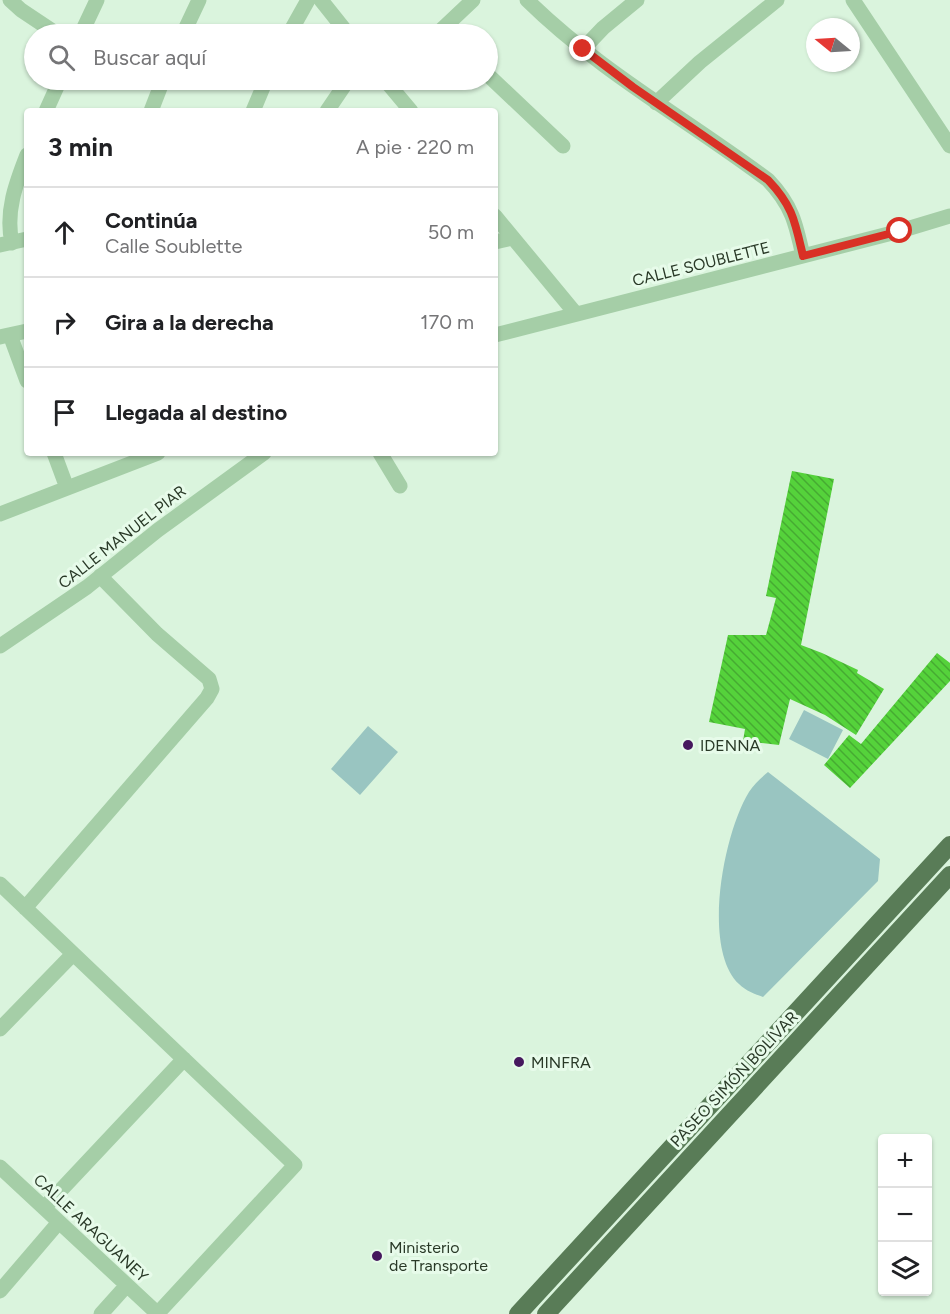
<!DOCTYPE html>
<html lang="es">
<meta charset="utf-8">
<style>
:root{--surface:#fff;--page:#f2f2f2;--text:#202124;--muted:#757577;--line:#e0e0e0}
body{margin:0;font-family:Figtree,sans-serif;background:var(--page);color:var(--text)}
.controls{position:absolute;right:18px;bottom:18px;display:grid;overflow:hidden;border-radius:6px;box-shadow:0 2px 4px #0004}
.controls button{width:54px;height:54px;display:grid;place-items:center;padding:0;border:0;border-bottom:2px solid var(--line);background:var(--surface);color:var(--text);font:30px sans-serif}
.compass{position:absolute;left:806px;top:18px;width:54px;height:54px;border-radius:50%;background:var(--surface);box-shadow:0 2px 4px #0004;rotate:288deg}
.stop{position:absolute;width:18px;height:18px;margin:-14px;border:4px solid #d93025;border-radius:50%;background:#fff}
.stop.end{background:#d93025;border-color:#fff;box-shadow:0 2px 6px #0008}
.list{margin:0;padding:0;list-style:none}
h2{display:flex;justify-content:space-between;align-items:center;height:78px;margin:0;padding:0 24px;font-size:26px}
h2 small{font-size:20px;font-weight:400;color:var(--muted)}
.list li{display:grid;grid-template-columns:39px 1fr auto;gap:18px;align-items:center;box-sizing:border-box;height:90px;padding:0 24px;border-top:2px solid var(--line)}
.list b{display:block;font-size:22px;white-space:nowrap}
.list p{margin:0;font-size:20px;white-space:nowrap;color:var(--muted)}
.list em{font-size:20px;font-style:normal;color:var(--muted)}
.icon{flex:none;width:33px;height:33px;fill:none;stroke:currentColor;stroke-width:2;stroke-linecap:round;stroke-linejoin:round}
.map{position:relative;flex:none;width:950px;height:1314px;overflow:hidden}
.search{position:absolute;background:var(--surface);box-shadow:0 2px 4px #0004;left:24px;top:24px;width:474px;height:66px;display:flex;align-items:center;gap:15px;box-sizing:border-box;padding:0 21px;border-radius:33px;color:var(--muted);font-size:22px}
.panel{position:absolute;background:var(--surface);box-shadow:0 2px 4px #0004;left:24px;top:108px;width:474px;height:348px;border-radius:6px}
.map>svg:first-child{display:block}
.pitch{fill:#99c5c1}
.building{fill:url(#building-back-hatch)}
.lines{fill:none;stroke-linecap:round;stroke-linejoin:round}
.minor{stroke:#a5cea7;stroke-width:15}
.major{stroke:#597c57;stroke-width:18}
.route{stroke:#d93025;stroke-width:8}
.poi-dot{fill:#46185e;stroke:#e7fbea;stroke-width:2}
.labels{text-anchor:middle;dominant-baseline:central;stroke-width:6;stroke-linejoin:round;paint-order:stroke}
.street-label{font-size:16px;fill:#293927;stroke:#e7fbea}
.poi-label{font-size:16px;fill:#293927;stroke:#e7fbea;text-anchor:start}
</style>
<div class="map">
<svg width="950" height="1314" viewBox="0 0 950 1314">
<defs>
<pattern id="building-back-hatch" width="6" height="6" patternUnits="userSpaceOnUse" patternTransform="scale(1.5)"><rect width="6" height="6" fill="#55d23b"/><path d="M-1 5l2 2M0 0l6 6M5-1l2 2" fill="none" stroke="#46ab32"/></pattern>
</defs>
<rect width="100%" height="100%" fill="#daf4dd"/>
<!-- pitch -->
<path class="pitch" d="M804 710 843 730 828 759 789 739Z
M368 726 398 752 360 795 331 769Z
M768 772 880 859 878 881 763 997C755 994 746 991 739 984 701 948 724 832 749 792 754 784 761 778 768 772Z"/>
<!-- building -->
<path class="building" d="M792 471 834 479 801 645 822 653 858 670 857 673 884 689 856 735 825 715 790 699 779 745 743 741 745 729 709 722 728 635H766L776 598 766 596Z
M937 653 950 663V681L850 788 824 765 849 735 861 744Z"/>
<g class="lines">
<!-- minor -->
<path class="minor" d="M10 0 21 10 57 34
M321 0 348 34
M527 0C599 71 688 120 768 180 792 205 796 224 803 256
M853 0 950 146
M81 34 97 0
M183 34 199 0
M289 34 308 0
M437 34 473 0
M583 49 603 28 637 0
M488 75 563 146
M385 80 411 111
M656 103 700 62 777 0
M46 111 60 80
M151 111 163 80
M253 111 266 80
M327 111 348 80
M495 216 576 314
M495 242 512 238
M12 243C5 212 16 183 27 155
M0 245 27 239
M10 335 27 381
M495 335 900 231 950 216
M0 337 27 331
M54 453 67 488
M380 453 400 486
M0 514 158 453
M0 646 87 587 158 530 264 453
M0 884 295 1165 158 1313
M25 908 207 698 212 689 209 679 157 634 100 576
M0 1029 73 954
M0 1167 158 1314
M44 1208 184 1059
M0 1291 59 1222
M101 1314 127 1285"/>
<!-- major -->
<path class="major" d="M518 1314 950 845
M546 1314 950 875"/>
</g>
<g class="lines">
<!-- route -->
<path class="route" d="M583 49 633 87 768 180C793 206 795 222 803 256L900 231"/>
</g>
<!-- markers -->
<g class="poi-dot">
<circle cx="688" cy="745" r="6"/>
<circle cx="519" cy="1062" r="6"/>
<circle cx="377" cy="1256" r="6"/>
</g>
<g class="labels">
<!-- street labels -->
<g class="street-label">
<text transform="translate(701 264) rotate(-14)">CALLE SOUBLETTE</text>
<text transform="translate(122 537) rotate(-38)">CALLE MANUEL PIAR</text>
<text transform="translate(734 1079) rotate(-47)">PASEO SIMÓN BOLÍVAR</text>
<text transform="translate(91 1228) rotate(43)">CALLE ARAGUANEY</text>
</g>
<!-- poi labels -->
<g class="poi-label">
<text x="700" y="745">IDENNA</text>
<text x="531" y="1062">MINFRA</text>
<text x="389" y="1247">Ministerio<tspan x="389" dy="18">de Transporte</tspan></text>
</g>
</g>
</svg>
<div class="controls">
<button>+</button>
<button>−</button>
<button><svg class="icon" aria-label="layers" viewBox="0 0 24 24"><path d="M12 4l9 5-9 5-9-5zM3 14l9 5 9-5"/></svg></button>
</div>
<svg class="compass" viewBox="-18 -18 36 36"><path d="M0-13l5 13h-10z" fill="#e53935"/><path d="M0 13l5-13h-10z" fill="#757577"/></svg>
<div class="stop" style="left:900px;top:231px"></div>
<div class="stop end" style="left:583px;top:49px"></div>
<div class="search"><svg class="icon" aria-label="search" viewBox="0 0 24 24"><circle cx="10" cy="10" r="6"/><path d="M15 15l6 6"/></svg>Buscar aquí</div>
<section class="panel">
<h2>3 min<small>A pie · 220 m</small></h2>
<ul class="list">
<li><svg class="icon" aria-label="ahead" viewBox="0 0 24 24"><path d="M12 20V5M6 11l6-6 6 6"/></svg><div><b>Continúa</b><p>Calle Soublette</p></div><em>50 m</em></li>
<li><svg class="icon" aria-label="right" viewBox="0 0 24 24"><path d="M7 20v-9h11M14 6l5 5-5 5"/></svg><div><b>Gira a la derecha</b></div><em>170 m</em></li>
<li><svg class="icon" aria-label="arrive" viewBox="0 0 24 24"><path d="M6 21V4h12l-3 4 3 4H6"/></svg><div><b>Llegada al destino</b></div></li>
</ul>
</section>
</div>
